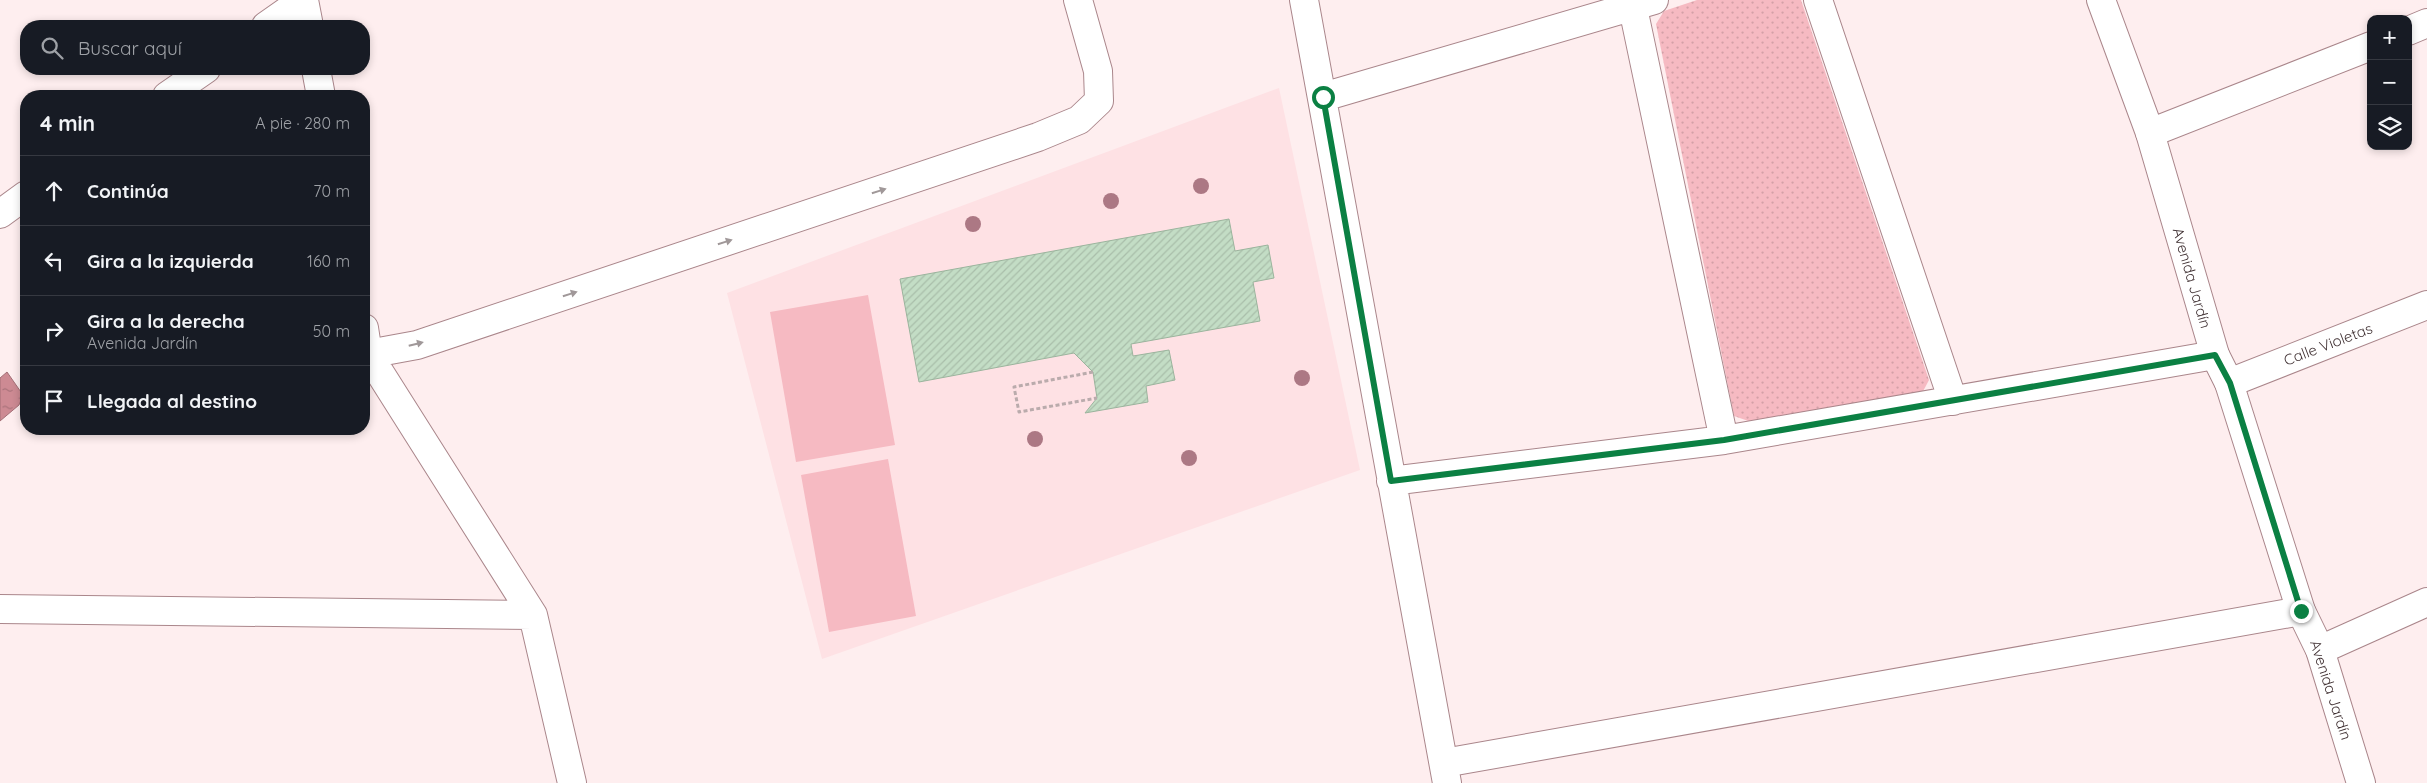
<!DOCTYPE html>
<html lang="es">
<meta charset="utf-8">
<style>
:root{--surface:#171b24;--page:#20242c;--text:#f1f3f6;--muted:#9ea1a6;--line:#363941}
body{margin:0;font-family:Quicksand,sans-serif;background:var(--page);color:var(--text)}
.controls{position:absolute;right:15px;top:15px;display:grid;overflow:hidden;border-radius:10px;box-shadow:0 2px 8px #0003}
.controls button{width:45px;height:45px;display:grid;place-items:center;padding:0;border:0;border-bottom:1px solid var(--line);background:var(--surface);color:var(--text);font:25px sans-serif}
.stop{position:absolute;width:15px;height:15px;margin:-11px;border:4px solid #0b8043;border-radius:50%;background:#fff}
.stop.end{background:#0b8043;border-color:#fff;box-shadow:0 1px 5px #0008}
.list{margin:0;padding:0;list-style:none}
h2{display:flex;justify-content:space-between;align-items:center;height:65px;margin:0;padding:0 20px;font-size:21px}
h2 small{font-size:16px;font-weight:400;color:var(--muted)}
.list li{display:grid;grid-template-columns:32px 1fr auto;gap:15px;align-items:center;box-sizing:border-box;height:70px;padding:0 20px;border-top:1px solid var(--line)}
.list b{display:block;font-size:19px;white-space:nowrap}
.list p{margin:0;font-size:16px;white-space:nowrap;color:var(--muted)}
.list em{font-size:16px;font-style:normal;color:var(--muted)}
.icon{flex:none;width:28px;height:28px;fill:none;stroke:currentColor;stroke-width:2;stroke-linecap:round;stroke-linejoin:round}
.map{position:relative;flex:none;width:2427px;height:783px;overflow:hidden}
.search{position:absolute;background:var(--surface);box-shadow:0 2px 8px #0003;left:20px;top:20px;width:350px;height:55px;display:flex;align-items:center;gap:12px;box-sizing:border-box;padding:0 18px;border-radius:20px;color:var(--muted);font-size:19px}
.panel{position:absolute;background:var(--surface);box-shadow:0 2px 8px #0003;left:20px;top:90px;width:350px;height:345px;border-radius:20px}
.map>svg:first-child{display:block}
.built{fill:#fee1e4}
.park{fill:url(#park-dots)}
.pitch{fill:#f6bac2}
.water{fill:url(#water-ripples);stroke:#a36f76}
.building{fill:url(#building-hatch);stroke:#9bb49d}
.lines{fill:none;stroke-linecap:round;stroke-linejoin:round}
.street-casing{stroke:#aa868b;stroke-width:30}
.secondary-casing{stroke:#aa868b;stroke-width:30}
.path{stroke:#baabac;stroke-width:3;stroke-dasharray:4 2.5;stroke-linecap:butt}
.street{stroke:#fff;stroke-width:28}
.secondary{stroke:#fff;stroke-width:28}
.tree{fill:#ac7884}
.oneway{fill:#a09899}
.route{stroke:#0b8043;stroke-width:6}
.labels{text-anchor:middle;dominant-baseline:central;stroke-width:4;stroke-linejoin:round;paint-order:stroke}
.street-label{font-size:15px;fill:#403133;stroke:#fff}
</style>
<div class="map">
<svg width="2427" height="783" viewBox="0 0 2427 783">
<defs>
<pattern id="park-dots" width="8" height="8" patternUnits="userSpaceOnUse" patternTransform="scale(1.25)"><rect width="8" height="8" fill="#f6bac2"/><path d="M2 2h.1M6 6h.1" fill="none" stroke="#d4a0a7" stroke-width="1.8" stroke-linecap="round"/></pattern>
<pattern id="water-ripples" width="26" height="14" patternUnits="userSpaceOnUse" patternTransform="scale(1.25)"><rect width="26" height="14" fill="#cd8a93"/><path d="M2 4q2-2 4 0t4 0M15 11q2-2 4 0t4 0" fill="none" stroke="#a87179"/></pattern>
<pattern id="building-hatch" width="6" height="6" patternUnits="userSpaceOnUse" patternTransform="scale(1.25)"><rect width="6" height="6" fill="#c3ddc5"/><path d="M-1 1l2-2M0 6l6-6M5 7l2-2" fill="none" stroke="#a9beaa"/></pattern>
</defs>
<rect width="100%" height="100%" fill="#feeeef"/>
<!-- built -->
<path class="built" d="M1279 88 1360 470 822 659 727 293Z"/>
<!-- park -->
<path class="park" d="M1697 0H1801L1929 380 1920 397 1754 423 1734 416 1656 24 1664 11Z"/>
<!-- pitch -->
<path class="pitch" d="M868 295 895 445 796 462 770 312Z
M888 459 916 616 829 632 801 475Z"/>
<!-- water -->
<path class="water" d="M7 372 23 395 19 405 0 421V378Z"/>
<!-- building -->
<path class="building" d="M1229 219 1235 251 1268 245 1274 278 1253 282 1260 321 1131 344 1133 356 1169 350 1175 380 1146 386 1148 402 1085 413 1097 398 1093 372 1074 353 919 382 900 279Z"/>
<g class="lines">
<defs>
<path id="street" d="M304 0 309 26
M1304 0 1447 783
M1818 0 1953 401
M1633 8 1724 440
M266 26 303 0
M2408 31 2427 23
M316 69 321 96
M167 96 206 69
M1323 97 1654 0
M2150 133 2371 46
M0 214 26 195
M364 328 368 354 533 615 572 783
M368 354 417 345 1038 137 1079 120 1099 101 1098 71 1078 0
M2229 383 2427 305
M1391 481 1724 440 2215 355
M0 609 533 615
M2320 650 2427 602
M1444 763 2301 611"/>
<path id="secondary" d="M2101 0 2150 133 2215 355 2229 383 2301 611 2320 650 2361 783"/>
</defs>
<!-- street casing -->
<use href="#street" class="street-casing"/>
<!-- secondary casing -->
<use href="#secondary" class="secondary-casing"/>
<!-- path -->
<path class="path" d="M1093 372 1014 387 1019 412 1097 398"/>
<!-- street -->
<use href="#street" class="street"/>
<!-- secondary -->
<use href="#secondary" class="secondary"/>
</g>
<!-- trees -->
<g class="tree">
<circle cx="1201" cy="186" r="8"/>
<circle cx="1111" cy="201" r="8"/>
<circle cx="973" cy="224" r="8"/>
<circle cx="1302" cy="378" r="8"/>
<circle cx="1035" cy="439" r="8"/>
<circle cx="1189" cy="458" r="8"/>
</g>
<!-- one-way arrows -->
<defs><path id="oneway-solid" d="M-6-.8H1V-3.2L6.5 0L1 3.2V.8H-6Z" transform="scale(1.25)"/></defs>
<g class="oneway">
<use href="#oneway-solid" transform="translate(879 191) rotate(-18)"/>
<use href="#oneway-solid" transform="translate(725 242) rotate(-18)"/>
<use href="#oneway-solid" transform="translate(570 294) rotate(-18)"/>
<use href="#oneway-solid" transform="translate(416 344) rotate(-14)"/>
</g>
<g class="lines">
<!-- route -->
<path class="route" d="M1323 97 1391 481 1724 440 2215 355 2230 383 2301 611"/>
</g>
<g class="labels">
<!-- street labels -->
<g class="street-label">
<text transform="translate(2192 278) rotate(74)">Avenida Jardín</text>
<text transform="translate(2328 344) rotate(-21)">Calle Violetas</text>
<text transform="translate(2331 690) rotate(72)">Avenida Jardín</text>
</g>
</g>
</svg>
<div class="controls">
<button>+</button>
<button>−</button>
<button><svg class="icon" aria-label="layers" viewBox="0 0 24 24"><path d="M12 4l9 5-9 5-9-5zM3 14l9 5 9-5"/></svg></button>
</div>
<div class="stop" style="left:1323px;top:97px"></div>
<div class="stop end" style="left:2301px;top:611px"></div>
<div class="search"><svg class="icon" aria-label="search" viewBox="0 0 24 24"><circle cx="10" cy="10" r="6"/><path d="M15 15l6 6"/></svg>Buscar aquí</div>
<section class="panel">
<h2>4 min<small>A pie · 280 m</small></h2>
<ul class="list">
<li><svg class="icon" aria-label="ahead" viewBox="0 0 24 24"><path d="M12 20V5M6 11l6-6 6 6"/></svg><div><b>Continúa</b></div><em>70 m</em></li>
<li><svg class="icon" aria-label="left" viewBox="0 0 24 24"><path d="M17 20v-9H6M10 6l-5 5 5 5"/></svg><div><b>Gira a la izquierda</b></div><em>160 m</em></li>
<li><svg class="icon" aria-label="right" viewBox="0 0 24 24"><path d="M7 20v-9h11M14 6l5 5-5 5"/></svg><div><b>Gira a la derecha</b><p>Avenida Jardín</p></div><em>50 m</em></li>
<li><svg class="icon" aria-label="arrive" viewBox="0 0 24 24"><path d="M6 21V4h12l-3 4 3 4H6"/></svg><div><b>Llegada al destino</b></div></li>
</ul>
</section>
</div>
